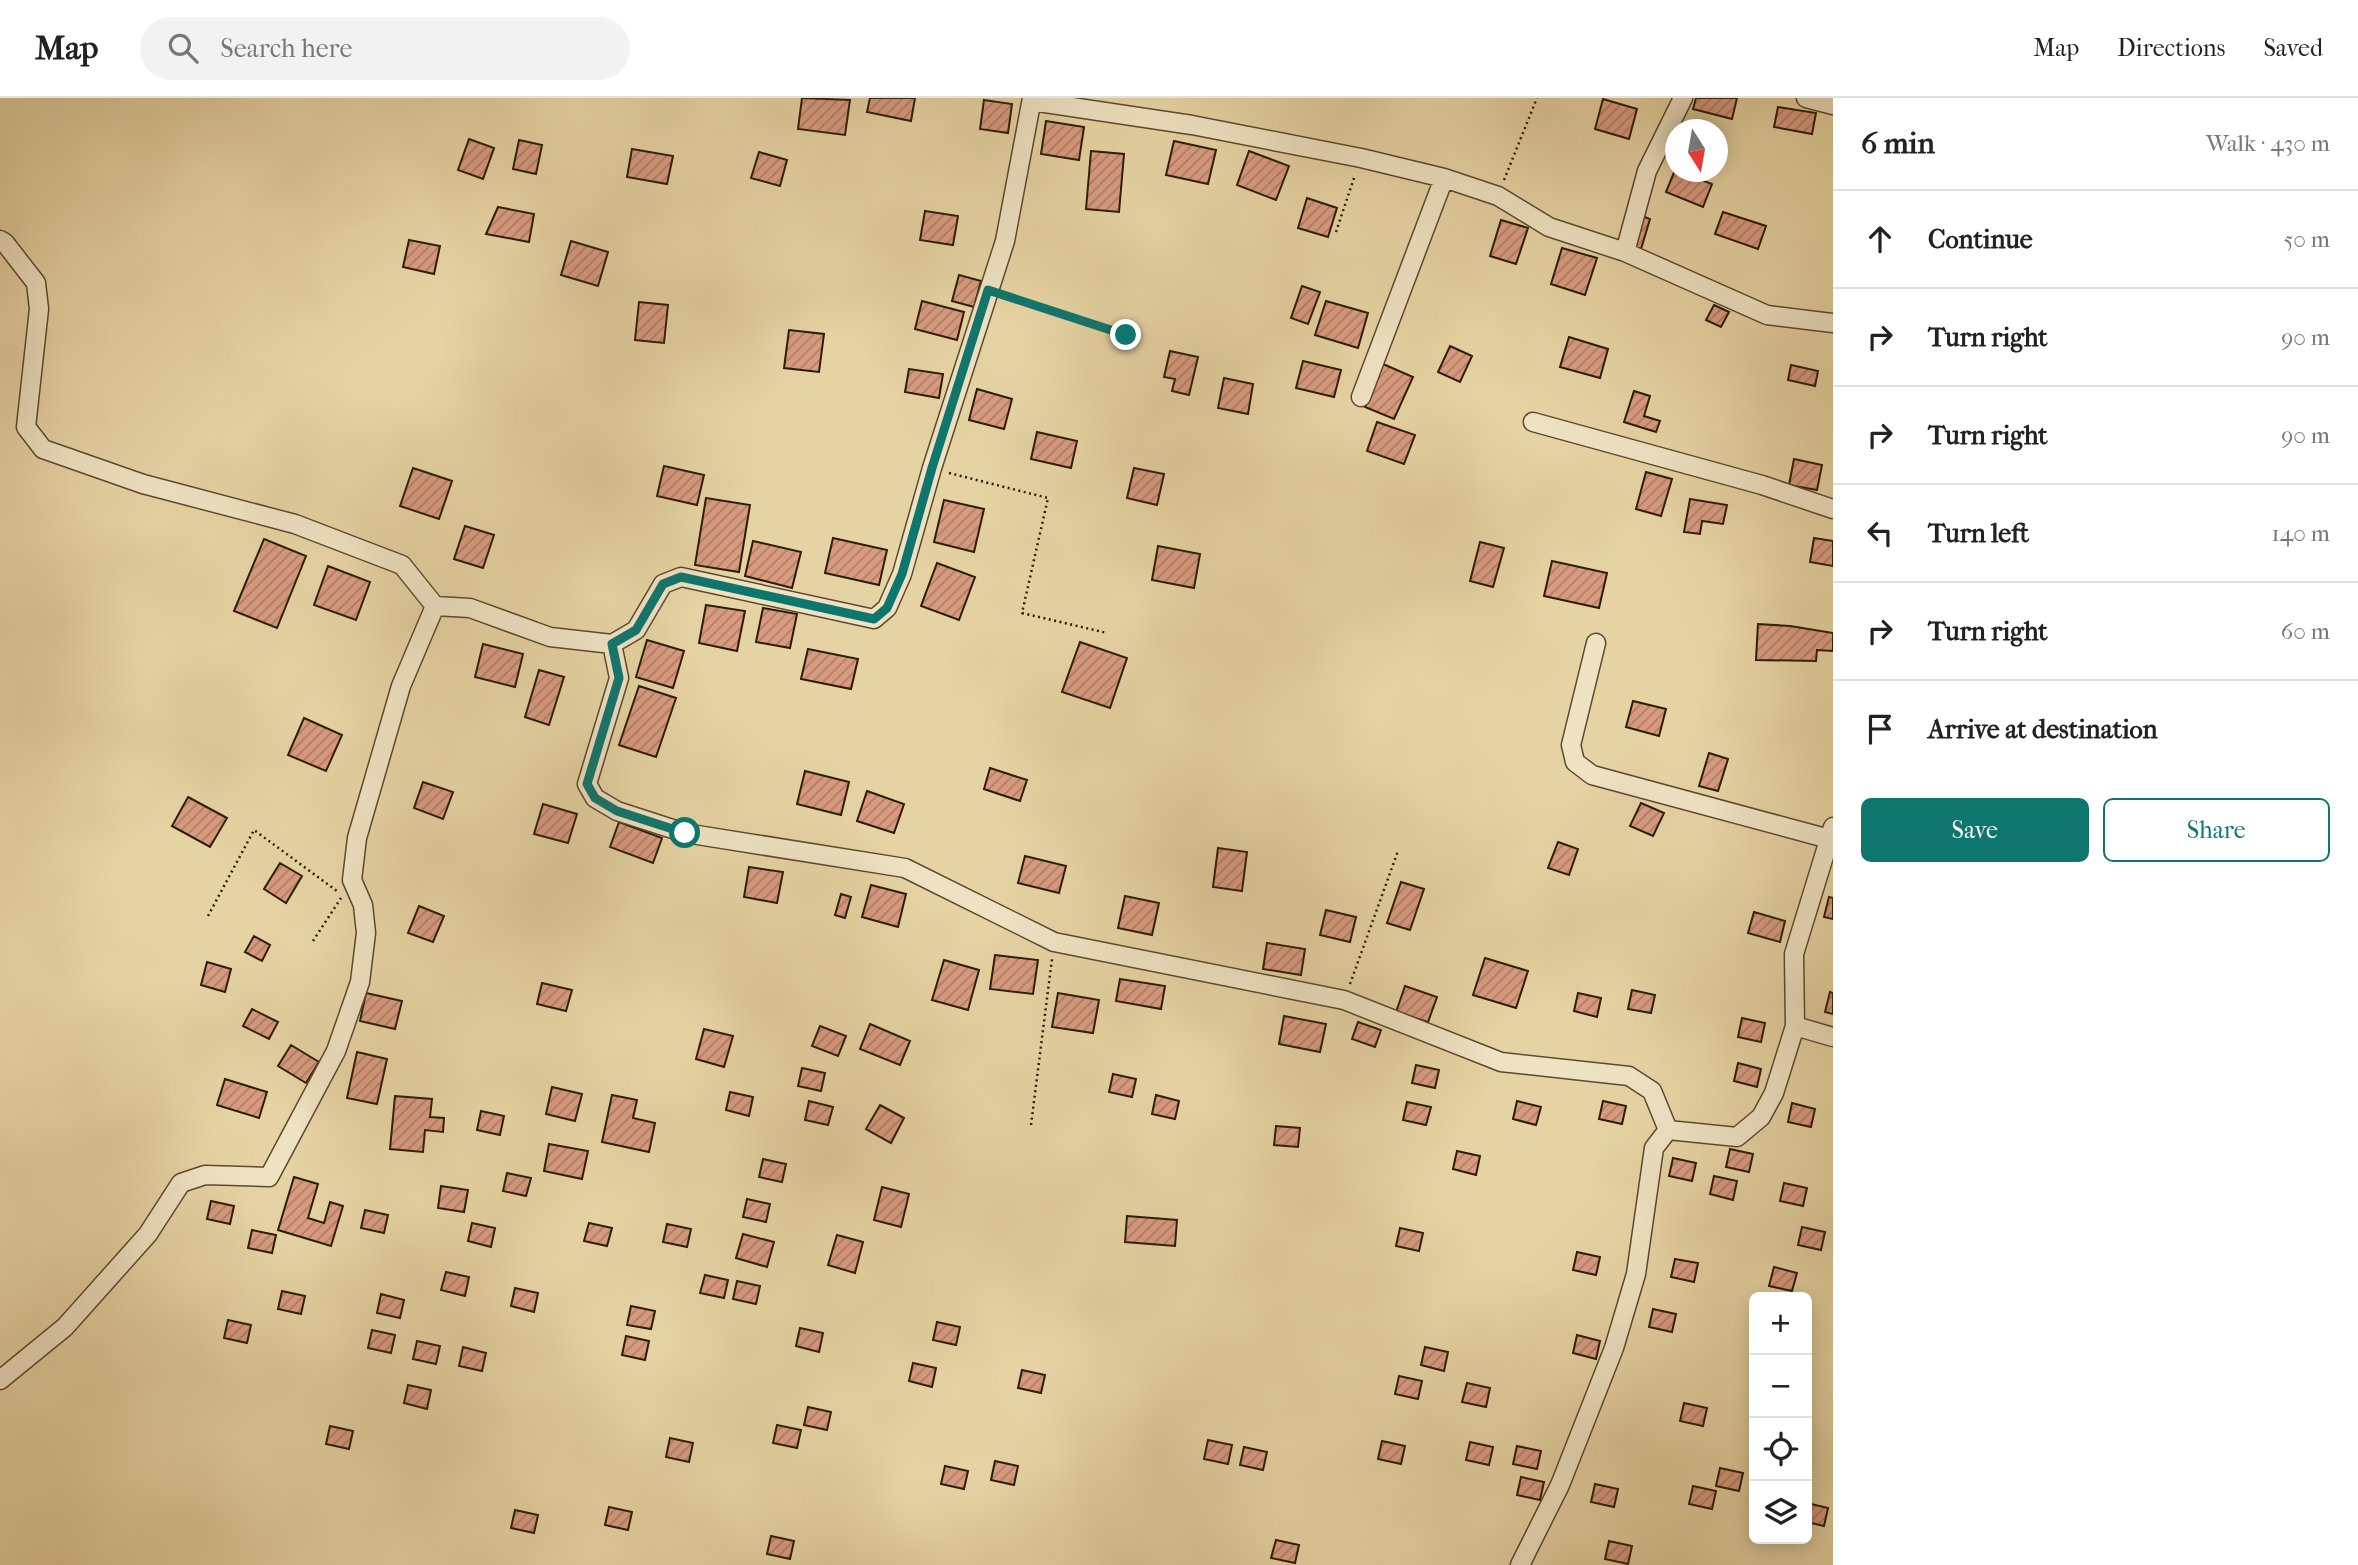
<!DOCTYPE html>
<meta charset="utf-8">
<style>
:root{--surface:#fff;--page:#f2f2f2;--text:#222;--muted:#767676;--line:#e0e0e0;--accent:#0f766e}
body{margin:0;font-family:"IM FELL French Canon",serif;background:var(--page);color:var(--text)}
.controls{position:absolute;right:21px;bottom:21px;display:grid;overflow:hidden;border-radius:10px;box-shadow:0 4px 18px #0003}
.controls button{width:63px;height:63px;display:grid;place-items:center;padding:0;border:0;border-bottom:2px solid var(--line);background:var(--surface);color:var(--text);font:35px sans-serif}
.compass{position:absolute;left:1665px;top:21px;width:63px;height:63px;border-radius:50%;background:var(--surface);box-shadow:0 4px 18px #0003;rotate:169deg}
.stop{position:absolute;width:21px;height:21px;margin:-16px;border:5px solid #0f766e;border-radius:50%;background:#fff}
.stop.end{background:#0f766e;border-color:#fff;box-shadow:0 2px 7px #0008}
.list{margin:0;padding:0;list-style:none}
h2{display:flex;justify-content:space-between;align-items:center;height:91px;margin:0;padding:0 28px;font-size:30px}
h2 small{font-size:23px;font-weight:400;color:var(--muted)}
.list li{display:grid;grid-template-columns:46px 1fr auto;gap:21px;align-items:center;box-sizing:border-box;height:98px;padding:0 28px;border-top:2px solid var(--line)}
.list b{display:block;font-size:26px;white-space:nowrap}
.list em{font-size:23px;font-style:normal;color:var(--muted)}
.actions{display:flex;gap:14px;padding:21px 28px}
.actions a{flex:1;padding:16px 0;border:2px solid var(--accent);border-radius:10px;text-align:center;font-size:24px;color:var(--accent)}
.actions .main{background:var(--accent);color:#fff}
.icon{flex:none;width:38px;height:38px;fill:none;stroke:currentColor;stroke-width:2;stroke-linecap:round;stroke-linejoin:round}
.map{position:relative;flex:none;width:1833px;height:1467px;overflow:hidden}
header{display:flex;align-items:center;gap:42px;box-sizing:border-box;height:98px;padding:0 35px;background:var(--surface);border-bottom:2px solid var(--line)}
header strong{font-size:33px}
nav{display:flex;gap:38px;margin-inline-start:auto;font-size:24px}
.search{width:490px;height:63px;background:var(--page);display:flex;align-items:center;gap:18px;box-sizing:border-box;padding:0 24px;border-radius:38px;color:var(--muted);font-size:26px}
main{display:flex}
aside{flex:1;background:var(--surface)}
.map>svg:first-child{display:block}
.building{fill:url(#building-hatch);stroke:#2c1c07;stroke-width:2}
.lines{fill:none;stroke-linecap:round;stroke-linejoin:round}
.street-casing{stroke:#5a4a2e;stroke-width:21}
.path{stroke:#2c1c07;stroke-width:2.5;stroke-dasharray:2 3.5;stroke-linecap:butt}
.street{stroke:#efe2c3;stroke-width:18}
.route{stroke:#0f766e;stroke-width:9}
</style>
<header>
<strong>Map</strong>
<div class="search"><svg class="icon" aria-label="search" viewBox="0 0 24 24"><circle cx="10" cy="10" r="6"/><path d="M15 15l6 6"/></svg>Search here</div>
<nav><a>Map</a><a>Directions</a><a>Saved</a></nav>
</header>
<main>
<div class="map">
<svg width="1833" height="1467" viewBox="0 0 1833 1467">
<defs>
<pattern id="building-hatch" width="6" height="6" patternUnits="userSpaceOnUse" patternTransform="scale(1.75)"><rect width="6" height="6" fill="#d99b80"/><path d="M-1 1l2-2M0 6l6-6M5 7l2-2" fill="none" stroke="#b07e67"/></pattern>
</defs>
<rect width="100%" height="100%" fill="#e6d3a3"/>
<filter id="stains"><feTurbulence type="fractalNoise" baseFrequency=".00286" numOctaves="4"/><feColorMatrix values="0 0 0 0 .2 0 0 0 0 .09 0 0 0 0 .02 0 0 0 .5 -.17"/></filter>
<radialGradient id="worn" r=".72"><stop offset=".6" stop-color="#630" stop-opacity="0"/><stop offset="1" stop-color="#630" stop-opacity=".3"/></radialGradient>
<!-- building -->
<path class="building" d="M802 0 850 2 845 37 798 31Z
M870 0H915L911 23 867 14Z
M1696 0H1737L1732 21 1693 11Z
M1603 1 1637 11 1629 41 1595 31Z
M984 2 1012 6 1008 35 980 31Z
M1778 9 1816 15 1812 36 1774 29Z
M1046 23 1084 29 1079 62 1041 56Z
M469 41 494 50 483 81 458 72Z
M519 42 542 47 536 76 513 71Z
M1174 43 1216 52 1208 86 1166 77Z
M632 51 673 58 667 86 627 79Z
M1091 53 1124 56 1119 114 1086 111Z
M1249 53 1289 68 1276 102 1237 87Z
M759 54 787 62 780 88 751 80Z
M1675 72 1712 86 1703 109 1666 94Z
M1307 100 1337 110 1328 139 1298 130Z
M498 109 534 116 529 144 486 136Z
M925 113 958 118 953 147 920 142Z
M1723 114 1766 128 1758 151 1715 136Z
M1642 118 1650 121 1641 151 1633 149Z
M1501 122 1528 130 1516 166 1490 158Z
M409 142 440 148 434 176 403 169Z
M571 143 608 154 598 188 561 177Z
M1562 150 1597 160 1585 197 1551 186Z
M959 177 981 183 974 209 952 203Z
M1302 188 1320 194 1308 226 1291 220Z
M922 203 964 214 957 242 915 231Z
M1326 203 1368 215 1358 250 1315 237Z
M639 204 668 207 664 245 635 242Z
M1714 207 1729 214 1721 229 1706 222Z
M789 232 824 236 819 274 784 270Z
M1569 239 1608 251 1600 280 1560 269Z
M1450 248 1472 258 1460 284 1438 274Z
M1170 253 1198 259 1189 297 1172 293 1175 281 1164 279Z
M1303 263 1341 272 1334 299 1296 290Z
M1383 266 1413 279 1394 321 1365 309Z
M1791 267 1818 273 1815 288 1788 282Z
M909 271 943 276 939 300 905 294Z
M1224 280 1253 286 1248 316 1218 310Z
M977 291 1012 301 1004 331 969 322Z
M1634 293 1650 298 1644 318 1660 323 1656 334 1624 324Z
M1377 324 1415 337 1404 366 1367 353Z
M1037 334 1077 343 1071 370 1031 361Z
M1794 361 1822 367 1817 392 1789 387Z
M664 368 704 377 697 407 657 398Z
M413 370 452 383 439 421 400 408Z
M1134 370 1164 376 1157 407 1127 400Z
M1646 374 1672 381 1661 418 1636 411Z
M706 400 750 407 739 474 695 467Z
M1690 401 1727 407 1723 426 1702 423 1700 436 1684 434Z
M944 402 984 411 974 454 934 444Z
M465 428 494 437 483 470 454 461Z
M833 440 887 452 879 487 825 475Z
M1814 440 1833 443V468L1810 464Z
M264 441 306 458 277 530 234 513Z
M753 443 801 454 792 490 745 478Z
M1480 444 1504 450 1493 489 1470 483Z
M1158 448 1200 456 1194 490 1152 482Z
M1552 463 1607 475 1599 510 1544 498Z
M937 465 975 479 959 522 921 508Z
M328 468 370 484 356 522 314 507Z
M706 507 745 513 737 553 699 545Z
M763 510 797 516 790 550 756 544Z
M1758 526 1790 528 1833 535V553L1817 552 1816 563 1756 562Z
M647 542 684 553 673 590 636 579Z
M1080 544 1127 560 1110 610 1062 594Z
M483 546 523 556 515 589 475 579Z
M808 551 858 561 851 591 801 581Z
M539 572 564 579 549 627 525 619Z
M639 588 676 600 656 659 619 647Z
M1633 603 1666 611 1659 638 1626 629Z
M304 620 342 637 326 673 288 657Z
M1709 655 1728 661 1718 693 1699 688Z
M990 670 1027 682 1020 703 984 691Z
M805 673 849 684 841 717 797 706Z
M423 684 453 694 443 721 414 710Z
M867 693 904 706 894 735 857 723Z
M188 699 227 720 210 749 172 728Z
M1641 705 1664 715 1653 738 1630 728Z
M543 706 577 716 568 745 534 736Z
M619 724 662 740 653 765 610 749Z
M1558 744 1578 751 1569 777 1548 770Z
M1218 750 1247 754 1242 793 1213 789Z
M1025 758 1066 768 1059 795 1018 785Z
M280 765 302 778 286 805 264 791Z
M749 769 783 774 777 805 744 799Z
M1401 784 1424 791 1410 832 1387 825Z
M871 787 906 796 898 829 862 819Z
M841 796 851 799 845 820 835 817Z
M1125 798 1159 805 1152 837 1118 830Z
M1829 799 1833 800V821L1824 819Z
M419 808 444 818 433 844 408 835Z
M1326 812 1356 819 1350 844 1320 837Z
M1754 814 1785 823 1780 844 1748 835Z
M254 838 270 847 262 863 245 854Z
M1267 845 1305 851 1301 877 1263 871Z
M995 857 1038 862 1033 896 990 891Z
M1485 860 1528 873 1516 910 1473 897Z
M944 862 979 872 968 912 932 902Z
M207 864 231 871 225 894 201 887Z
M1120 881 1165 888 1161 911 1116 903Z
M542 885 572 892 566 913 537 906Z
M1405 888 1437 899 1428 924 1396 914Z
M1632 892 1655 897 1651 915 1628 911Z
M1830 894 1833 895V916L1825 914Z
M366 895 402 903 395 931 360 923Z
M1058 895 1099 902 1093 935 1052 929Z
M1578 895 1601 900 1597 919 1574 913Z
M252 911 278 924 269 941 243 928Z
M1284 918 1326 926 1320 954 1279 946Z
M1742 920 1765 925 1761 944 1738 939Z
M1358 924 1381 932 1375 949 1352 941Z
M870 926 910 943 900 967 860 951Z
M820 928 846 938 838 958 812 948Z
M704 931 733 938 724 969 696 961Z
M291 947 319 964 306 985 278 968Z
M357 954 387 961 377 1006 347 1000Z
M1738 965 1761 971 1757 989 1734 983Z
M1416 967 1439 972 1435 990 1412 985Z
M802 970 825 975 821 993 798 988Z
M1113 976 1136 981 1132 999 1109 994Z
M225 981 267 994 259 1020 217 1007Z
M552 989 582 996 575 1023 546 1016Z
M730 994 753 999 749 1018 726 1012Z
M612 997 637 1002 633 1020 655 1025 649 1054 602 1044Z
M1156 997 1179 1003 1175 1021 1152 1016Z
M395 998 432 1001 430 1019 444 1020 443 1034 425 1032 423 1054 390 1051Z
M809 1003 833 1009 828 1027 805 1022Z
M1517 1003 1541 1009 1536 1027 1513 1021Z
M1603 1003 1626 1008 1622 1026 1599 1021Z
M1407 1004 1431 1009 1426 1027 1403 1022Z
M1792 1005 1815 1011 1811 1029 1788 1024Z
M880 1007 904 1020 891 1045 866 1031Z
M481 1013 504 1018 500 1037 477 1032Z
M1276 1028 1300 1030 1298 1049 1274 1047Z
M549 1046 588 1053 582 1081 544 1073Z
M1730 1051 1753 1056 1749 1074 1726 1069Z
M1457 1053 1480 1058 1476 1077 1453 1071Z
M1673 1060 1696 1065 1692 1083 1669 1078Z
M763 1061 786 1066 782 1084 759 1079Z
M507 1075 531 1080 526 1098 503 1093Z
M1714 1078 1737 1083 1733 1102 1710 1096Z
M294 1079 318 1086 308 1120 324 1125 330 1104 343 1108 331 1148 278 1132Z
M1784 1085 1807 1090 1803 1108 1780 1103Z
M441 1088 468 1092 464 1114 438 1110Z
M882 1089 909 1096 901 1129 874 1122Z
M747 1101 770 1106 766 1124 743 1119Z
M211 1103 234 1108 230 1126 207 1121Z
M365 1112 388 1117 384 1135 361 1130Z
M1127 1118 1177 1122 1175 1148 1125 1144Z
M472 1125 495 1130 491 1149 468 1143Z
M589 1125 612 1130 607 1148 584 1143Z
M667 1126 691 1131 687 1149 663 1144Z
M1802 1129 1825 1134 1821 1152 1798 1147Z
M1400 1130 1423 1135 1419 1153 1396 1148Z
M252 1132 276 1137 272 1155 248 1150Z
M743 1136 774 1144 767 1169 736 1160Z
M837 1137 863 1144 855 1175 828 1167Z
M1577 1154 1600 1159 1596 1177 1573 1172Z
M1675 1161 1698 1165 1694 1184 1671 1179Z
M1774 1169 1797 1175 1792 1193 1769 1188Z
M446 1174 469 1179 465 1198 441 1192Z
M705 1177 728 1182 724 1200 700 1195Z
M737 1183 760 1188 756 1206 733 1201Z
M515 1190 538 1195 534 1214 511 1208Z
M282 1193 305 1198 301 1216 278 1211Z
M381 1196 404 1202 400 1220 377 1215Z
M631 1208 655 1213 651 1231 627 1227Z
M1653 1211 1676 1216 1672 1234 1649 1229Z
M228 1222 251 1227 247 1245 224 1240Z
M937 1224 960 1229 956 1247 933 1242Z
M800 1230 823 1235 819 1254 796 1248Z
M372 1232 395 1237 391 1255 368 1250Z
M1577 1237 1600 1243 1596 1261 1573 1255Z
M626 1238 649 1243 645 1262 622 1257Z
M417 1243 440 1248 436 1266 413 1261Z
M463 1249 486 1255 482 1273 459 1268Z
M1425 1249 1448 1254 1444 1273 1421 1267Z
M913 1265 936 1270 932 1289 909 1283Z
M1022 1272 1045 1277 1041 1295 1018 1290Z
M1399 1278 1422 1283 1418 1301 1395 1296Z
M1467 1285 1490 1290 1486 1309 1462 1304Z
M408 1287 431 1292 427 1311 404 1305Z
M1684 1305 1707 1310 1703 1328 1680 1323Z
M808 1309 831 1314 827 1332 804 1327Z
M777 1327 801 1332 797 1350 773 1345Z
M330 1328 353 1333 349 1351 326 1346Z
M670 1340 693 1345 689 1364 666 1359Z
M1208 1342 1232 1347 1228 1366 1204 1361Z
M1382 1343 1405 1348 1401 1366 1378 1361Z
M1470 1344 1493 1349 1489 1367 1466 1362Z
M1517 1348 1541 1353 1537 1371 1513 1366Z
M1244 1349 1267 1354 1263 1372 1240 1367Z
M995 1363 1018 1368 1014 1387 991 1382Z
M945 1368 968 1373 964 1391 941 1386Z
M1720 1370 1743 1375 1739 1393 1716 1388Z
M1521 1379 1544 1384 1540 1402 1517 1397Z
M1595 1386 1618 1391 1614 1409 1591 1404Z
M1693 1388 1716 1393 1712 1411 1689 1406Z
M1807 1405 1828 1410 1824 1428 1807 1424Z
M609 1409 632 1414 628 1432 605 1427Z
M515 1412 538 1417 534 1435 511 1430Z
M771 1438 794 1443 790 1461 767 1456Z
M1276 1442 1299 1447 1295 1465 1271 1460Z
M1609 1443 1632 1448 1628 1466 1605 1461Z"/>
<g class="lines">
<defs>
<path id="street" d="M1806 0 1833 7
M1032 3 1192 27 1361 60 1444 80 1498 98 1549 129 1625 154 1767 217 1833 225
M0 142 5 145 36 185 39 211 26 329 43 351 143 386 295 426 402 467 435 508
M1625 154 1647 73 1683 0
M1361 299 1444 80
M1533 324 1762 387 1833 411
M1596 545 1571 647 1575 664 1592 677 1833 742
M612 546 619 580 587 686 595 700 617 713 685 735 905 770 1054 844 1344 902 1501 964 1629 978 1652 993 1668 1032
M1795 928 1833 939
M0 1282 65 1229 148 1136 181 1085 205 1077 269 1079 336 953 360 884 366 835 363 807 352 782 357 740 401 588 435 508 470 510 550 539 612 546 636 532 663 486 681 479 874 521 887 510 902 476 932 370 1005 143 1032 0
M1520 1467 1560 1387 1614 1250 1636 1176 1654 1050 1668 1032 1737 1039 1761 1019 1774 995 1795 928 1794 856 1833 729"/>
</defs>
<!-- street casing -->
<use href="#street" class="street-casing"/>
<!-- path -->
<path class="path" d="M1504 82 1537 0
M1336 134 1355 77
M1005 197 1126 237
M949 375 1048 400 1022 515 1107 535
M208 818 254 732 337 793
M313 843 341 800
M1350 886 1398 753
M1031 1027 1052 861"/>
<!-- street -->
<use href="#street" class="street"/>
</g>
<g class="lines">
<!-- route -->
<path class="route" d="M685 735 617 713 595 700 587 686 619 580 612 546 636 532 663 486 681 479 874 521 887 510 902 476 932 370 988 192 1126 237"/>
</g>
<rect width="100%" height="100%" filter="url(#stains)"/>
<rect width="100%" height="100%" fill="url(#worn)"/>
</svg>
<div class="controls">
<button>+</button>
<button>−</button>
<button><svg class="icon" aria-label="locate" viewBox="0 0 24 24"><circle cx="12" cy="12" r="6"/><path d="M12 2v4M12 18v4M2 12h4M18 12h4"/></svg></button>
<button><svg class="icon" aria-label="layers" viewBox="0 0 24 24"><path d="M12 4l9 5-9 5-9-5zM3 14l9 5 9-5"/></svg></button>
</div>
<svg class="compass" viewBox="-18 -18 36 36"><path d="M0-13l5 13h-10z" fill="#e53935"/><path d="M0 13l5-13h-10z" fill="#767676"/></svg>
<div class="stop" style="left:685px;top:735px"></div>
<div class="stop end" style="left:1126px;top:237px"></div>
</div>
<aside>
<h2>6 min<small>Walk · 430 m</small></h2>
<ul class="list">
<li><svg class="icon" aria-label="ahead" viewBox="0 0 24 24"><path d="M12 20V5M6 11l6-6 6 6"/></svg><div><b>Continue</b></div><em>50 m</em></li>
<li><svg class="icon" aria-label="right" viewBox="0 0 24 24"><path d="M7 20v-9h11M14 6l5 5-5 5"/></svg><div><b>Turn right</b></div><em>90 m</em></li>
<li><svg class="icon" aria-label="right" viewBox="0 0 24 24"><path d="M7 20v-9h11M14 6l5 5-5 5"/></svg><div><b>Turn right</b></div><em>90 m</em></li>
<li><svg class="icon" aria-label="left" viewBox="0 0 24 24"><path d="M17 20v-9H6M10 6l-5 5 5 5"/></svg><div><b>Turn left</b></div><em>140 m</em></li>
<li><svg class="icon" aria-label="right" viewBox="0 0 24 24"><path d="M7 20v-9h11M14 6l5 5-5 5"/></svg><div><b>Turn right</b></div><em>60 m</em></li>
<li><svg class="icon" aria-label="arrive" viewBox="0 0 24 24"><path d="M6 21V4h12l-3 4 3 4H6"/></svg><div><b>Arrive at destination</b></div></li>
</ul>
<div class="actions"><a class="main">Save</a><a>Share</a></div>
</aside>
</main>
